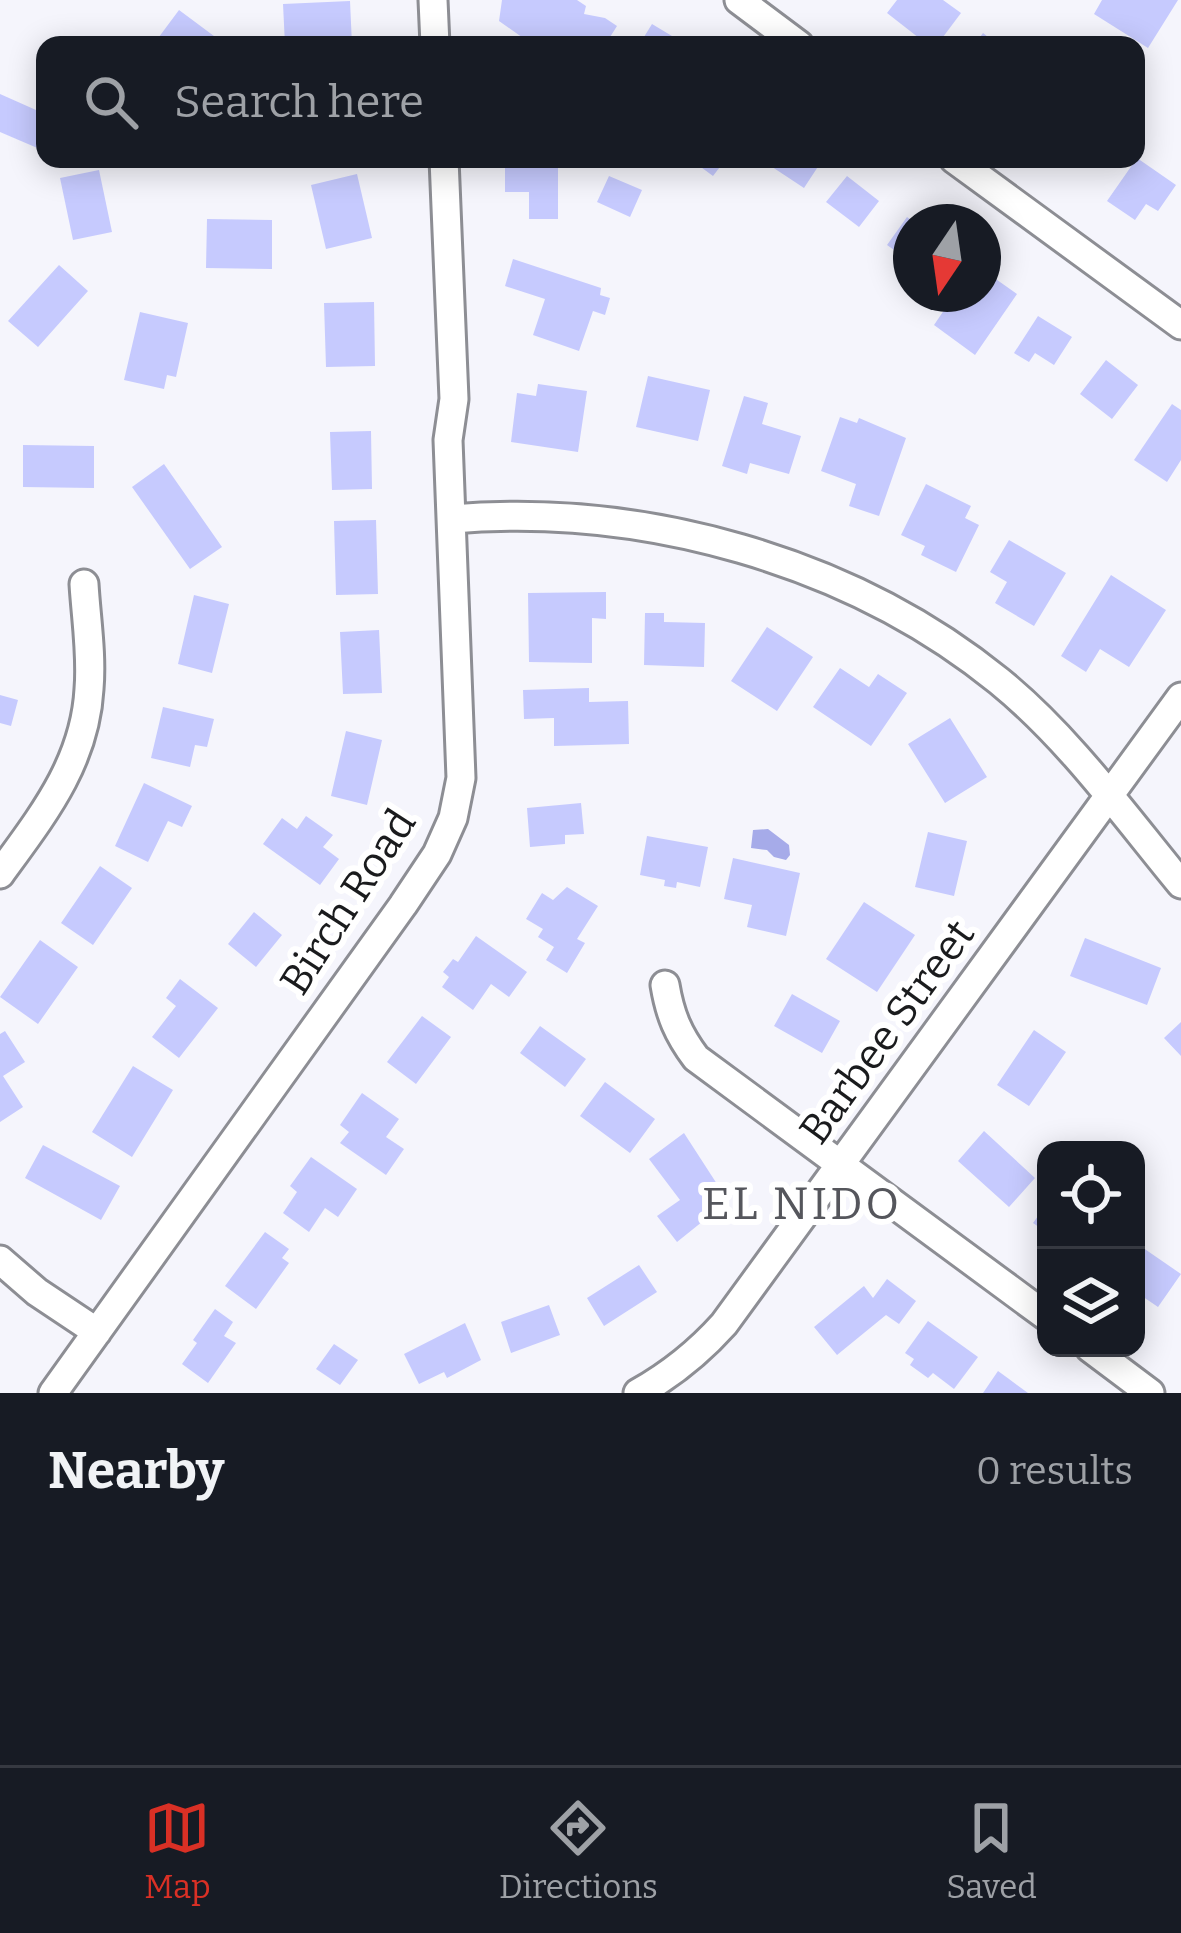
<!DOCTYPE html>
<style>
:root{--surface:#171b24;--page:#20242c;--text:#f1f3f6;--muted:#9ea1a6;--line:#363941;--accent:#d93025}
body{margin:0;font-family:Bitter,serif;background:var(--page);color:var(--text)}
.controls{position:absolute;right:36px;bottom:36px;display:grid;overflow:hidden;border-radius:24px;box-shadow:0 6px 30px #0003}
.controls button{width:108px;height:108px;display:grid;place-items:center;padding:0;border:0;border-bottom:3px solid var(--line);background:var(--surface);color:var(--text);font:60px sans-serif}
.compass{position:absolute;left:893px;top:204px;width:108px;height:108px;border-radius:50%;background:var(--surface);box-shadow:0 6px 30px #0003;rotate:193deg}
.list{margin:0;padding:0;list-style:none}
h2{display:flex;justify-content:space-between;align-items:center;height:156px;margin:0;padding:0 48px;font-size:51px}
h2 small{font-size:39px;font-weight:400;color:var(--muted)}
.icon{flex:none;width:66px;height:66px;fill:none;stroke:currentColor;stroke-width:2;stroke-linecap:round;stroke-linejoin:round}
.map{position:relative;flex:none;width:1181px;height:1393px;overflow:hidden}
.search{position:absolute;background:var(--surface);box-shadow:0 6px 30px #0003;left:36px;right:36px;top:36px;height:132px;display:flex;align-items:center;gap:30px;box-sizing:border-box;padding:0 42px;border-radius:24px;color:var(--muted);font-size:45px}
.sheet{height:372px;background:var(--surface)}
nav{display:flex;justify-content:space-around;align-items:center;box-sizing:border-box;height:168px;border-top:3px solid var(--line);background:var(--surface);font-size:33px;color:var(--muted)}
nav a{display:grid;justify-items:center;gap:6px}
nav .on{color:var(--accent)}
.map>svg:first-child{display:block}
.water{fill:#a6abe9}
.building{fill:#c6cafe}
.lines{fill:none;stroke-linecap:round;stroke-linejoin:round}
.minor-casing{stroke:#8d8e94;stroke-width:33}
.minor{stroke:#fff;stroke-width:27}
.labels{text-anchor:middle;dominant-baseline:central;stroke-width:12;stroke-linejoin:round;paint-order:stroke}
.street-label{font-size:42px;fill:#1a1b1d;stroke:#fff}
.neighbourhood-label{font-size:45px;letter-spacing:3px;fill:#55565c;stroke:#fff}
</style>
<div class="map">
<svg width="1181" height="1393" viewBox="0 0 1181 1393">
<rect width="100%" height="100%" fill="#f5f5fc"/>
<!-- water -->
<path class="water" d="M768 829 789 845 790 855 786 860 774 857 767 850 751 848 753 830Z"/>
<!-- building -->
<path class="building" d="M502 0H577L586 6 584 14 605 18 617 26 605 45H533L499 21Z
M897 0H943L961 13 937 45H928L887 13Z
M1102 0H1178L1148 48 1094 14Z
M350 1 352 45H285L283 4Z
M179 10 218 39 214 45H153Z
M652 24 687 45H639Z
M983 33 998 45H974Z
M0 94 45 114 42 150 0 132Z
M1137 158 1176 185 1158 211 1146 204 1135 220 1107 201Z
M690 159H726L713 176Z
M760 159H823L804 188Z
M505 160H558V219H529V192H505Z
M99 170 112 232 73 240 60 178Z
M357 174 372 238 326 249 311 185Z
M609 176 642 190 630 217 597 202Z
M847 176 879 201 859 227 826 202Z
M907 217 911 220V262L887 245Z
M207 219 272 220V269L206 268Z
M513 259 601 288 600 295 610 298 605 315 593 311 579 351 533 335 545 299 505 286Z
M59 265 88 291 38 347 8 321Z
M983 270 1017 294 975 355 934 325 955 294H983Z
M374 302 375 366 326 367 324 303Z
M140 312 188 323 176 377 167 375 164 389 124 380Z
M1038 316 1072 337 1054 365 1035 353 1029 362 1014 353Z
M1106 360 1138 385 1112 419 1080 394Z
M648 376 710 390 698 441 636 427Z
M538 384 587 391 578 452 511 442 517 393 536 396Z
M744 396 768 403 762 424 801 436 789 474 750 463 747 474 722 466Z
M1172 404 1181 410V460L1167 482 1134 460Z
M840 417 857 423 859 418 906 438 879 516 849 506 856 484 821 471Z
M371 431 372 489 332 490 330 432Z
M23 445 94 446V488L23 487Z
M164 464 222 547 190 569 132 487Z
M926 484 971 506 965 518 979 525 956 572 921 555 925 546 901 535Z
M376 520 378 594 336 595 334 521Z
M1009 540 1066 573 1034 626 995 603 1007 582 990 572Z
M1111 575 1166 610 1129 667 1100 649 1086 672 1061 656Z
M606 592V619L592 618V663L529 662 528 593Z
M194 595 229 604 212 673 178 664Z
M645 613H664V622L705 623 704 667 644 665Z
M767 627 813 657 777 711 731 681Z
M379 630 382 693 343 694 340 632Z
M840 668 869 687 878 674 907 693 871 746 813 707Z
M589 688V702L628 701 629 744 554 746V718L524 719 523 690Z
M0 695 18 700 11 726 0 723Z
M163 707 214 719 207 747 195 745 190 767 151 758Z
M950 718 987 777 945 803 908 744Z
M346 731 382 740 367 805 331 796Z
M144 783 192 806 182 827 168 821 148 862 115 846Z
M581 803 584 834 565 835V844L530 847 527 808Z
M306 816 333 835 323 847 339 859 320 885 263 844 282 818 297 829Z
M928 832 967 841 954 896 915 887Z
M647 836 708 847 700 887 677 882 676 888 664 886 665 880 640 875Z
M733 858 800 873 786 936 747 927 752 905 724 899Z
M100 866 132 888 93 945 61 923Z
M567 887 598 906 577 939 585 943 567 973 546 960 554 947 538 937 543 929 526 919 542 893 553 900Z
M864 902 915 935 877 992 826 959Z
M254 912 282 935 256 967 228 944Z
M476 936 527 972 509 997 491 984 473 1010 442 987 449 977 443 972 453 959 458 962Z
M1085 938 1161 968 1147 1005 1070 976Z
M40 940 78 967 38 1024 0 997Z
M180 979 218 1008 179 1058 152 1037 176 1006 166 998Z
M792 994 840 1021 822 1053 774 1026Z
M422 1016 451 1037 416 1084 387 1062Z
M1181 1022V1056L1164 1038Z
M540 1026 586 1059 565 1087 520 1053Z
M1034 1030 1066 1052 1029 1106 997 1085Z
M5 1031 25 1062 3 1076 23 1107 0 1122V1034Z
M133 1066 173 1090 132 1157 92 1132Z
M605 1082 655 1119 630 1153 580 1116Z
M362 1093 399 1119 386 1137 404 1149 386 1175 340 1143 349 1132 340 1125Z
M984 1131 1035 1178 1009 1207 958 1161Z
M684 1133 728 1201 677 1242 657 1216 680 1200 649 1159Z
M43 1145 120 1186 101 1220 25 1178Z
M311 1157 357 1189 338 1217 325 1208 309 1232 283 1213 297 1192 290 1186Z
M1046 1205V1232L1033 1223Z
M265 1232 289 1249 282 1258 289 1263 256 1309 225 1286Z
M1136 1243 1181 1274 1158 1307 1136 1292Z
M639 1265 657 1292 604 1326 587 1298Z
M887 1279 916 1301 899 1324 886 1315 837 1355 814 1327 864 1286 873 1298Z
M549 1305 560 1335 511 1353 501 1322Z
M215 1309 233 1322 224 1336 236 1343 208 1383 182 1364 197 1343 193 1340Z
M928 1321 978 1357 954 1389 933 1373 928 1378 910 1365 914 1359 905 1353Z
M465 1323 481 1360 447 1378 444 1372 419 1384 404 1354Z
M334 1344 358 1360 340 1385 316 1369Z
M998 1371 1009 1379 1028 1393H983Z"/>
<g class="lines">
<defs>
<path id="minor" d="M433 0 435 45
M739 0 799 45
M954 159 1181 325
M452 519C642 503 850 560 999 681 1069 738 1124 815 1181 884
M0 874C42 816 85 763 89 689 92 654 86 618 84 584
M665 985C670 1015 678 1034 696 1058L1046 1316
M0 1260 37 1292 97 1332
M1090 1348 1150 1393
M53 1393 403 905 437 854 453 818 461 778 448 440 454 399 444 159
M638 1393C672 1374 698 1353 724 1324L1181 697"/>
</defs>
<!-- minor casing -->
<use href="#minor" class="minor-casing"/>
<!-- minor -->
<use href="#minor" class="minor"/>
</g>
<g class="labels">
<!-- street labels -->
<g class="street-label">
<text transform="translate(348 902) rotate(-57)">Birch Road</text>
<text transform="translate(887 1032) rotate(-54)">Barbee Street</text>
</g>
<!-- neighbourhood labels -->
<g class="neighbourhood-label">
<text x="802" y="1204">EL NIDO</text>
</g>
</g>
</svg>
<div class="controls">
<button><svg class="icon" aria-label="locate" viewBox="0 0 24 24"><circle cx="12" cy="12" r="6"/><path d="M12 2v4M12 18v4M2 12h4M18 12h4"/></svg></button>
<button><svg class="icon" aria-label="layers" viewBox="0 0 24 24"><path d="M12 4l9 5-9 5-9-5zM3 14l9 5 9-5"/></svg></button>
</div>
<svg class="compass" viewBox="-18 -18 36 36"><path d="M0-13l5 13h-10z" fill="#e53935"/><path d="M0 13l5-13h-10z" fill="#9ea1a6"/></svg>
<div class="search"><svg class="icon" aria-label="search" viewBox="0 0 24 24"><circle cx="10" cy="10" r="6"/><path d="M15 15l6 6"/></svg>Search here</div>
</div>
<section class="sheet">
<h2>Nearby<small>0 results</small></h2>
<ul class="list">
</ul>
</section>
<nav>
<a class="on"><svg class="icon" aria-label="map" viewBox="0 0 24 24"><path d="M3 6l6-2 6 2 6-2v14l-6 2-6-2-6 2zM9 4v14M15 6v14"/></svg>Map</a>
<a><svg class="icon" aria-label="directions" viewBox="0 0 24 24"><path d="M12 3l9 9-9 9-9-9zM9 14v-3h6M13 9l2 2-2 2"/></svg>Directions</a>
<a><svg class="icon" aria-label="saved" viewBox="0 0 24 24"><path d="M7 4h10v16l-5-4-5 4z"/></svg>Saved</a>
</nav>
